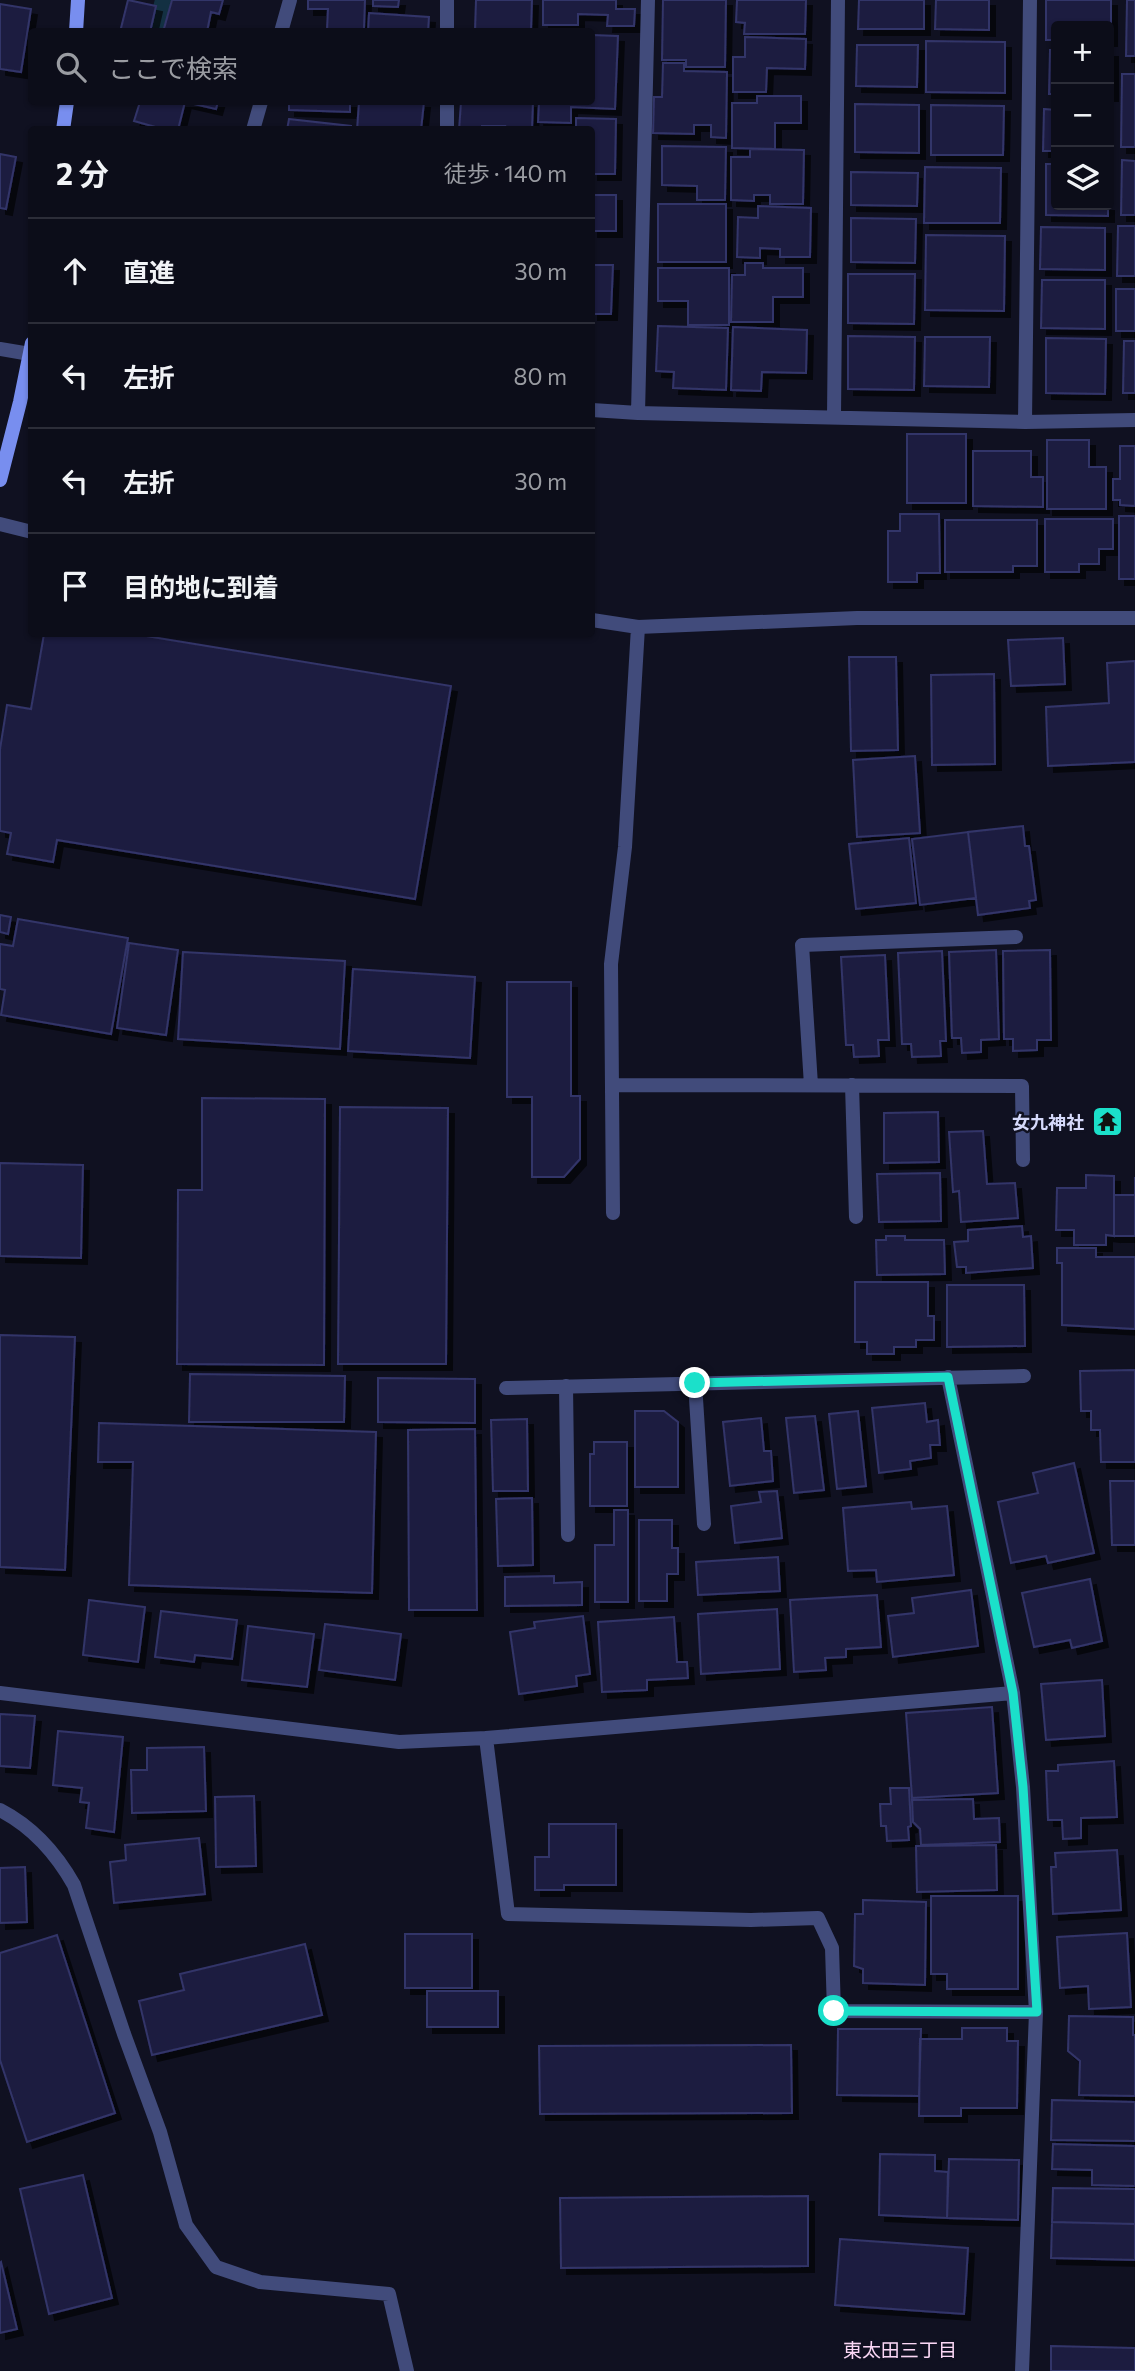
<!DOCTYPE html>
<html lang="ja">
<meta charset="utf-8">
<style>
:root{--surface:#0c0d19;--page:#151622;--text:#f1f3f6;--muted:#9a9ca2;--line:#2c2d38}
body{margin:0;font-family:Commissioner,"Noto Sans JP",sans-serif;background:var(--page);color:var(--text)}
.controls{position:absolute;right:21px;top:21px;display:grid;overflow:hidden;border-radius:7px;box-shadow:0 2px 5px #0004}
.controls button{width:63px;height:63px;display:grid;place-items:center;padding:0;border:0;border-bottom:2px solid var(--line);background:var(--surface);color:var(--text);font:35px sans-serif}
.stop{position:absolute;width:21px;height:21px;margin:-16px;border:5px solid #1be0ca;border-radius:50%;background:#fff}
.stop.end{background:#1be0ca;border-color:#fff;box-shadow:0 2px 7px #0008}
.list{margin:0;padding:0;list-style:none}
h2{display:flex;justify-content:space-between;align-items:center;height:91px;margin:0;padding:0 28px;font-size:30px}
h2 small{font-size:23px;font-weight:400;color:var(--muted)}
.list li{display:grid;grid-template-columns:46px 1fr auto;gap:21px;align-items:center;box-sizing:border-box;height:105px;padding:0 28px;border-top:2px solid var(--line)}
.list b{display:block;font-size:26px;white-space:nowrap}
.list em{font-size:23px;font-style:normal;color:var(--muted)}
.icon{flex:none;width:38px;height:38px;fill:none;stroke:currentColor;stroke-width:2;stroke-linecap:round;stroke-linejoin:round}
.map{position:relative;flex:none;width:1135px;height:2371px;overflow:hidden}
.search{position:absolute;background:var(--surface);box-shadow:0 2px 5px #0004;left:28px;top:28px;width:567px;height:77px;display:flex;align-items:center;gap:18px;box-sizing:border-box;padding:0 24px;border-radius:7px;color:var(--muted);font-size:26px}
.panel{position:absolute;background:var(--surface);box-shadow:0 2px 5px #0004;left:28px;top:126px;width:567px;height:511px;border-radius:7px}
.map>svg:first-child{display:block}
.lines{fill:none;stroke-linecap:round;stroke-linejoin:round}
.stream{stroke:#133042;stroke-width:16}
.building{fill:#1f1f40;stroke:#333469;stroke-width:2;filter:url(#shadow)}
.street{stroke:#414b7b;stroke-width:14}
.secondary{stroke:#788eef;stroke-width:14}
.route{stroke:#1be0ca;stroke-width:9}
.labels{text-anchor:middle;dominant-baseline:central;stroke-width:5;stroke-linejoin:round;paint-order:stroke}
.poi-label{font-size:18px;font-weight:bold;fill:#d5d9fa;stroke:#101121;text-anchor:end}
.neighbourhood-label{font-size:19px;fill:#fad7f5;stroke:#101121}
</style>
<div class="map">
<svg width="1135" height="2371" viewBox="0 0 1135 2371">
<defs>
<filter id="shadow"><feDropShadow dx="6" dy="6" stdDeviation="0" flood-color="#0009"/></filter>
</defs>
<rect width="100%" height="100%" fill="#101121"/>
<g class="lines">
<!-- stream -->
<path class="stream" d="M155 32 163 0"/>
</g>
<!-- building -->
<path class="building" d="M128 0 156 6 150 32H120Z
M172 0H223L219 14 211 12 207 32H163Z
M308 0H365L364 29H327L328 9H308Z
M373 0H399L398 7 373 6Z
M476 0H532L531 31 475 30Z
M543 0H616V9H635L634 26H607L608 15 578 14V25H543Z
M663 0H726L725 67H686V60H662Z
M737 0H806L805 34H744L745 23 736 22Z
M859 0H924V29H858Z
M936 0H989V30L935 29Z
M1046 0H1111V40H1109V26H1056V40H1046Z
M1127 0H1135V56H1126Z
M0 4 31 9 21 72 0 69Z
M369 13 429 17 428 32H368Z
M592 35 618 36 615 109 571 107V123L538 122 539 102H592Z
M745 37 806 39 805 69 767 68 766 92H733V57H745Z
M926 41 1005 42V93L926 92Z
M857 45H918L917 87 856 86Z
M1050 50H1056V94H1049Z
M1109 51H1112V95H1109Z
M663 63H684V71L727 72 726 138 711 137V125H694V134L653 133 654 97H662Z
M1122 74H1135V147H1121Z
M757 96H801V123H775V149L732 148V103H757Z
M140 102H218L216 109 185 102 178 130H166L134 121Z
M289 102H350V112L289 110Z
M359 102H424L421 130H357Z
M461 102H533L532 130H504L505 126H482V130H459Z
M855 104 919 105V153L855 152Z
M931 105 1004 106 1003 155H931Z
M1044 109 1056 110V151H1043Z
M576 118 616 119 615 174H592V130H576Z
M289 119 351 126V130H287Z
M662 146 726 147 725 200H697V186L662 185Z
M750 149 804 150 803 204H770V195H754V201L731 200V157H750Z
M0 154 16 157 6 209 0 208Z
M1122 160 1135 161V215H1121Z
M1046 164H1056V205H1108V216L1046 215Z
M925 167 1001 168 1000 223H924Z
M851 172 918 173 917 206 851 205Z
M592 195H616V231H592Z
M658 204H726V262H658Z
M758 206 811 208 810 257H780V249L760 248V258L737 257 738 217 758 218Z
M851 218 916 219 915 263 851 262Z
M1118 226H1135V276H1117Z
M1041 227 1105 228V270L1040 269Z
M926 235 1005 236 1004 311 925 310Z
M745 263H763V268H803V297H773V322H731L732 275H745Z
M592 265H613L611 314H592Z
M658 268H729V325H688V301H658Z
M848 274H915L914 324 848 323Z
M1042 280H1105V329L1041 328Z
M1116 289H1135V331H1116Z
M658 326 728 328 726 390 673 388 674 372 656 371Z
M733 327 807 330 806 373 762 372 761 391 731 390Z
M848 336 915 337 914 390 848 389Z
M925 337H990L989 387 924 386Z
M1046 338 1106 339 1105 394 1046 393Z
M1124 341H1135V393H1123Z
M907 434H966V503H907Z
M1047 440H1089V467H1106V509H1047Z
M1120 446H1135V506L1120 505V500H1113V479H1120Z
M973 451H1031V477H1043V507L973 506Z
M900 514H939L940 573H917V582H888V531H900Z
M1119 516H1135V579H1119Z
M1045 519H1113V549H1099V564H1079V572H1045Z
M945 520H1037V566H1013V572H945Z
M44 634H134L451 686 415 899 57 840 53 862 7 854 11 833 0 831V749L7 705 31 709Z
M1063 638 1065 684 1011 686 1008 640Z
M849 657H896L898 750 851 751Z
M1135 661V762L1048 766 1046 707 1109 703 1107 663Z
M994 674 995 764 932 765 931 675Z
M915 756 920 833 857 837 853 760Z
M1023 826 1025 846H1029L1036 900 1029 901 1030 908 978 915 968 832Z
M968 832 976 898 920 905 912 839Z
M909 838 916 903 856 909 849 844Z
M0 915 11 917 8 934 0 932Z
M18 919 128 938 111 1034 1 1015 5 990 0 989V944L13 946Z
M129 943 178 950 166 1035 117 1028Z
M996 950 999 1039 981 1040V1052L962 1053 961 1038H952L949 952Z
M1050 950 1051 1040H1037V1050L1013 1051V1039H1004L1003 951Z
M942 951 946 1041H940L941 1056 912 1057 911 1044H902L898 953Z
M183 952 345 961 340 1049 178 1039Z
M885 955 889 1040H878L879 1056 854 1057 853 1045H846L841 957Z
M353 969 475 977 470 1058 348 1051Z
M507 982H571V1096H580V1159L564 1177H532V1097H507Z
M202 1098 325 1099 324 1365 177 1364 178 1190H202Z
M340 1107 448 1108 446 1364H338Z
M938 1112 939 1162 884 1163V1113Z
M983 1131 987 1184 1015 1183 1018 1218 961 1222 959 1191 953 1192 949 1132Z
M0 1163 83 1165 81 1258 0 1256Z
M940 1173 941 1221 879 1222 877 1174Z
M1086 1175 1114 1176V1236L1106 1235V1245H1074V1230H1056L1057 1188H1086Z
M1135 1177V1236H1114V1195H1135Z
M1022 1226 1023 1237 1031 1236 1033 1268 966 1273V1267H957L954 1242 968 1241V1230Z
M886 1236H905V1240H944L945 1274 877 1275 876 1240H886Z
M1057 1248H1096V1257H1135V1329L1062 1325V1263H1057Z
M855 1282H928V1316H934V1340H916V1347H894V1354H867V1342H855Z
M947 1285H1024L1025 1346 947 1347Z
M0 1335 75 1337 65 1570 0 1567Z
M1135 1370V1462H1101L1100 1430H1091V1411H1081L1080 1371Z
M190 1374 345 1376 344 1422H189Z
M378 1378 475 1379V1423L378 1422Z
M925 1403 927 1422 938 1420 940 1445H930L931 1458 910 1461 911 1469 879 1473 872 1408Z
M635 1411H664L678 1422V1487H635Z
M858 1411 866 1486 837 1489 829 1414Z
M815 1416 824 1490 794 1493 786 1418Z
M761 1418 764 1451H771L773 1481 730 1486 723 1422Z
M527 1419 528 1491H493L491 1420Z
M99 1423 376 1432 372 1593 129 1585 133 1462H98Z
M475 1429 477 1610H409L408 1430Z
M594 1442H627V1506H590V1454H594Z
M1074 1463 1094 1553 1048 1563 1046 1556 1011 1563 998 1502 1038 1493 1033 1473Z
M1110 1481H1135V1545H1112Z
M777 1491 782 1538 735 1543 731 1506 761 1502 759 1492Z
M532 1498 533 1565 498 1566 496 1499Z
M911 1502 912 1509 947 1506 954 1575 877 1582 876 1570 848 1571 843 1508Z
M614 1510H628V1602H595V1545H614Z
M639 1520H672V1548H678V1574H667V1601H639Z
M778 1557 780 1591 698 1595 696 1562Z
M554 1576V1583L582 1582V1605L505 1606V1577Z
M1090 1579 1102 1641 1072 1648 1070 1640 1034 1647 1022 1593Z
M971 1590 978 1646 893 1657 888 1616 914 1613 912 1598Z
M877 1595 881 1647 846 1649V1657L825 1658 826 1670 794 1672 790 1600Z
M89 1600 145 1607 138 1662 83 1655Z
M777 1609 780 1669 701 1674 698 1614Z
M161 1611 237 1620 232 1659 195 1655 194 1662 155 1657Z
M583 1616 590 1674 576 1676 577 1686 519 1694 510 1632 535 1628 534 1622Z
M674 1617 677 1662H687L688 1678 647 1680V1690L602 1692 598 1622Z
M325 1624 401 1634 395 1680 319 1670Z
M248 1626 314 1634 307 1687 242 1680Z
M1102 1680 1105 1736 1046 1740 1041 1684Z
M992 1707 998 1793 912 1798 906 1713Z
M0 1714 35 1716 30 1768 0 1766Z
M58 1731 123 1737 114 1832 86 1828 89 1803 80 1802 82 1788 53 1785Z
M204 1747 206 1811 132 1813 131 1770H147V1748Z
M1114 1761 1117 1817 1081 1818V1838L1063 1839 1062 1820H1048L1046 1771H1058V1765Z
M890 1788H909L911 1826 908 1827 909 1840 887 1841 886 1826H881L880 1804H891Z
M254 1796 256 1866 216 1867 215 1797Z
M973 1799 974 1819 999 1818 1000 1842 921 1845 920 1829 913 1822 912 1800Z
M549 1824H616V1885H564V1890H535V1857H549Z
M199 1838 205 1894 114 1903 110 1862 126 1860 125 1845Z
M996 1845 997 1890 917 1892 916 1846Z
M1117 1850 1121 1910 1053 1914 1051 1867H1056L1055 1853Z
M25 1867 27 1922 0 1923V1868Z
M931 1896H1018V1989H947V1974H931Z
M863 1900 926 1902 925 1985 863 1983V1969L854 1966 855 1914H863Z
M1127 1933 1131 2007 1089 2009 1088 1986 1060 1988 1057 1937Z
M405 1934H472V1988H405Z
M57 1935 115 2113 27 2142 0 2060V1953Z
M305 1944 322 2015 152 2055 139 2001 184 1990 180 1974Z
M427 1991H498V2027H427Z
M1069 2016 1133 2017V2035H1135V2096L1079 2095 1080 2061 1068 2051Z
M962 2028H1007V2041H1018L1017 2108H961V2116H919L920 2039H962Z
M838 2029H921L919 2096 837 2095Z
M791 2045 792 2113 540 2114 539 2046Z
M1052 2100 1135 2102V2141L1051 2140Z
M1053 2144 1135 2146V2186L1092 2185V2170L1052 2169Z
M880 2154 935 2155V2171L948 2172 947 2218 879 2215Z
M949 2159 1019 2160 1018 2220 947 2218Z
M83 2175 112 2298 49 2314 20 2189Z
M1053 2188 1135 2189V2224L1052 2222Z
M808 2196V2266L561 2268 560 2198Z
M1052 2222 1135 2224V2260L1051 2258Z
M840 2239 968 2248 964 2314 835 2305Z
M1 2262 17 2329 0 2333V2263Z
M1051 2346 1135 2348V2371H1051Z"/>
<g class="lines">
<!-- street -->
<path class="street" d="M281 32 290 0
M447 32V0
M253 130 261 102
M447 130V102
M0 349 30 354
M592 410 638 413 1025 422 1135 420
M638 413 648 0
M834 417 838 0
M1025 422 1030 0
M0 524 32 532
M592 620 638 627 857 618H1135
M613 1085 1022 1086 1023 1160
M811 1085 802 945 1016 937
M852 1085 856 1217
M613 1213 611 964 625 847 638 627
M948 1377 1013 1693
M695 1383 704 1524
M566 1386 568 1535
M506 1388 1024 1376
M0 1693 399 1742 486 1738 1013 1693 1023 1787 1036 2012 1022 2371
M486 1738 508 1914 751 1920 818 1918 832 1948 834 2011 1036 2012
M0 1810C33 1827 56 1853 74 1885L124 2034 160 2132 186 2225 216 2267 260 2282 389 2294 407 2371"/>
<!-- secondary -->
<path class="secondary" d="M76 32 78 0
M63 130 67 102
M0 480 20 402 32 343"/>
</g>
<g class="lines">
<!-- route -->
<path class="route" d="M695 1383 948 1377 1013 1693 1023 1787 1037 2012 834 2011"/>
</g>
<!-- icons -->
<defs>
<symbol id="temple-square" viewBox="-11 -11 22 22"><rect x="-9" y="-9" width="18" height="18" rx="4" fill="#1be0ca" stroke="#101121"/><path d="M0-6L5-2H3V0L6.5 2.5H4V6H1.5V3h-3V6H-4V2.5H-6.5L-3 0V-2H-5Z" fill="#111"/></symbol>
</defs>
<g fill-rule="evenodd">
<use href="#temple-square" x="1090" y="1104" width="35" height="35"/>
</g>
<g class="labels">
<!-- poi labels -->
<g class="poi-label">
<text x="1084" y="1122">女九神社</text>
</g>
<!-- neighbourhood labels -->
<g class="neighbourhood-label">
<text x="900" y="2349">東太田三丁目</text>
</g>
</g>
</svg>
<div class="controls">
<button>+</button>
<button>−</button>
<button><svg class="icon" aria-label="layers" viewBox="0 0 24 24"><path d="M12 4l9 5-9 5-9-5zM3 14l9 5 9-5"/></svg></button>
</div>
<div class="stop" style="left:834px;top:2011px"></div>
<div class="stop end" style="left:695px;top:1383px"></div>
<div class="search"><svg class="icon" aria-label="search" viewBox="0 0 24 24"><circle cx="10" cy="10" r="6"/><path d="M15 15l6 6"/></svg>ここで検索</div>
<section class="panel">
<h2>2 分<small>徒歩 · 140 m</small></h2>
<ul class="list">
<li><svg class="icon" aria-label="ahead" viewBox="0 0 24 24"><path d="M12 20V5M6 11l6-6 6 6"/></svg><div><b>直進</b></div><em>30 m</em></li>
<li><svg class="icon" aria-label="left" viewBox="0 0 24 24"><path d="M17 20v-9H6M10 6l-5 5 5 5"/></svg><div><b>左折</b></div><em>80 m</em></li>
<li><svg class="icon" aria-label="left" viewBox="0 0 24 24"><path d="M17 20v-9H6M10 6l-5 5 5 5"/></svg><div><b>左折</b></div><em>30 m</em></li>
<li><svg class="icon" aria-label="arrive" viewBox="0 0 24 24"><path d="M6 21V4h12l-3 4 3 4H6"/></svg><div><b>目的地に到着</b></div></li>
</ul>
</section>
</div>
